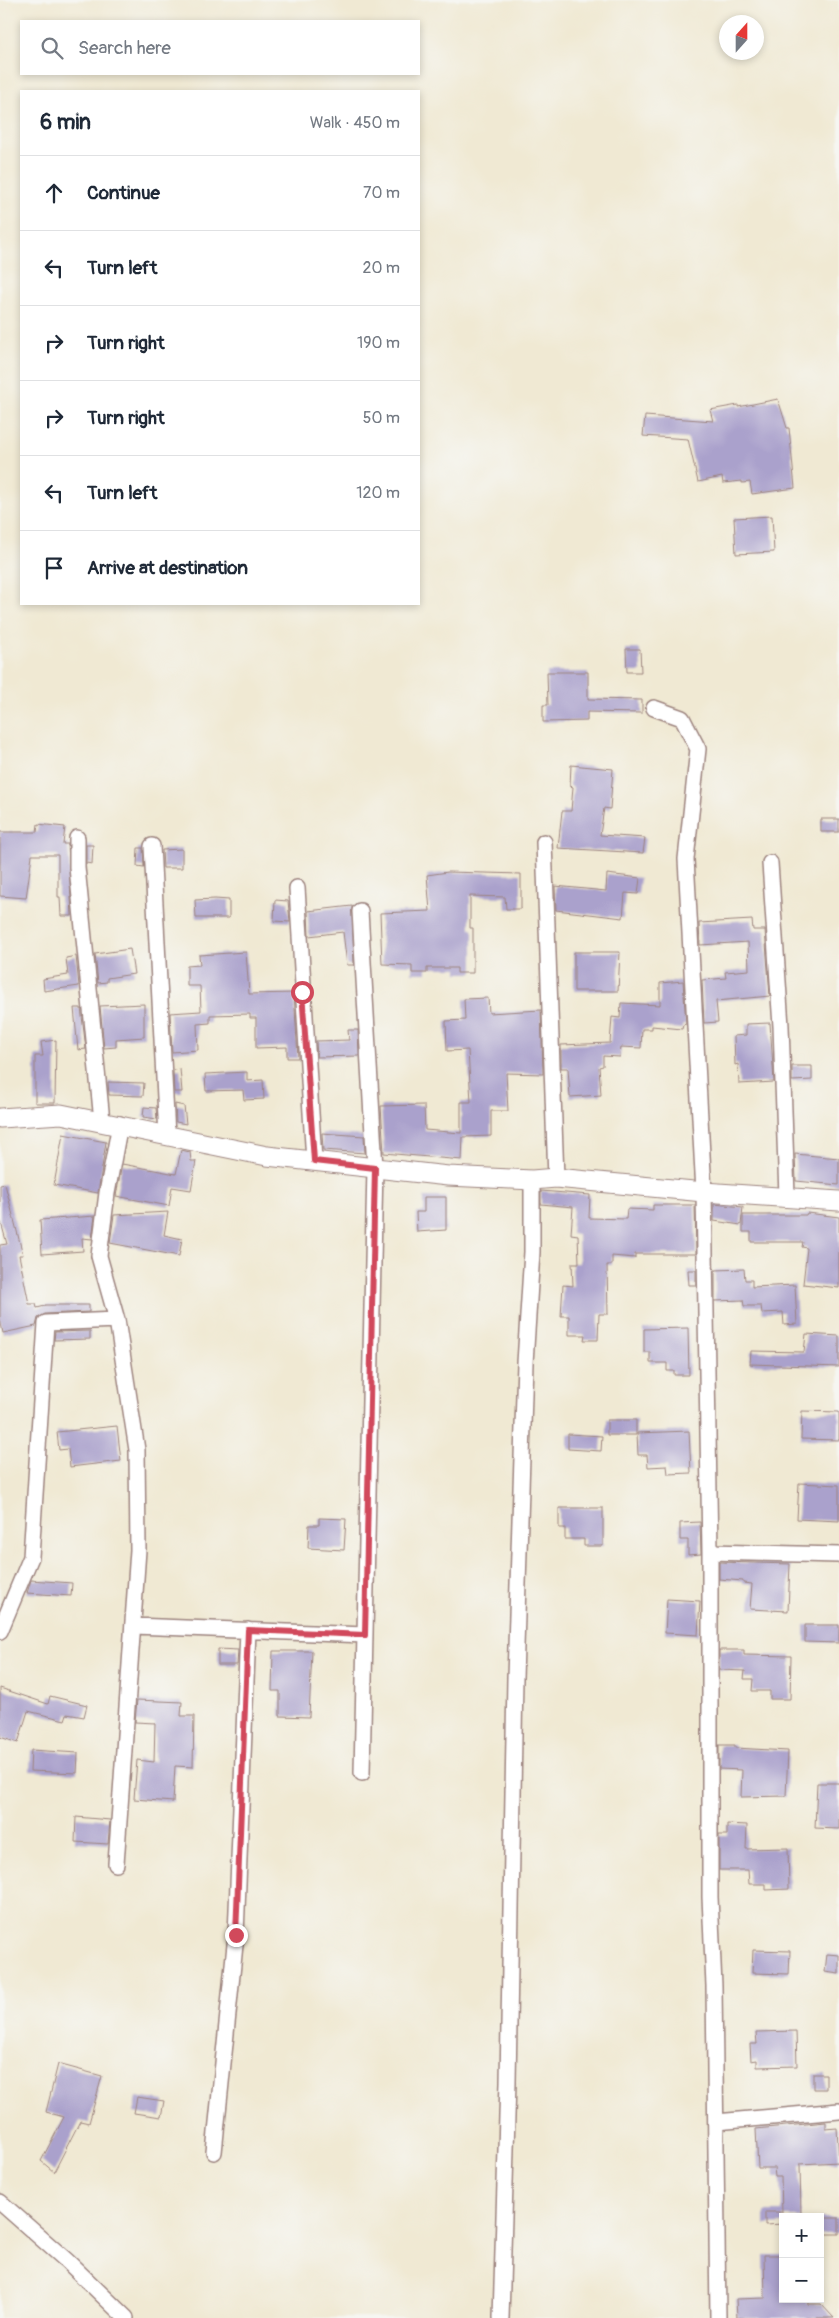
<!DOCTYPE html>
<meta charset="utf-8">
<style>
:root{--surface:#fff;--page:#f2f2f3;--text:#1f2937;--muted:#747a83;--line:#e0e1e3}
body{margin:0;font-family:Pangolin,sans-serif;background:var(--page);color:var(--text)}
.controls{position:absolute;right:15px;bottom:15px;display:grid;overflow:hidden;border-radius:0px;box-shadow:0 2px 8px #0003}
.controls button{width:45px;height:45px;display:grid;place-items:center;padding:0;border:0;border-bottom:1px solid var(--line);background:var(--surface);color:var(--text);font:25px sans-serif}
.compass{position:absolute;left:719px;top:15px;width:45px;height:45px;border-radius:50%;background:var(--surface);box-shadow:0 2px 8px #0003;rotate:21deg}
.stop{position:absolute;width:15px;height:15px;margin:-11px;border:4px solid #d1495b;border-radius:50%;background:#fff}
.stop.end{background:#d1495b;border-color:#fff;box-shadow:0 1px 5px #0008}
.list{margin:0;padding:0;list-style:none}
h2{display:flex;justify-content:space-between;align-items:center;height:65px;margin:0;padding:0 20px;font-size:21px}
h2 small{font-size:16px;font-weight:400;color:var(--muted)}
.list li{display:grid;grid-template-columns:32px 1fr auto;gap:15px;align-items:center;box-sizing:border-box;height:75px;padding:0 20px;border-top:1px solid var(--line)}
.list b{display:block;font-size:19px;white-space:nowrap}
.list em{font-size:16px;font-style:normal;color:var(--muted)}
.icon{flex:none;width:28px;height:28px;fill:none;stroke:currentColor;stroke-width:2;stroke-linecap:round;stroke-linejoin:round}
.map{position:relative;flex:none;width:839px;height:2318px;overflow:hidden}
.search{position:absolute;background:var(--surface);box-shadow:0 2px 8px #0003;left:20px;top:20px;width:400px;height:55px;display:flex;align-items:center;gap:12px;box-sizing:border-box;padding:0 18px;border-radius:0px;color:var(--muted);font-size:19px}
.panel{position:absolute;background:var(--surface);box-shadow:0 2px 8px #0003;left:20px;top:90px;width:400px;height:515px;border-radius:0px}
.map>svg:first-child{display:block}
.building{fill:#aaa1cc}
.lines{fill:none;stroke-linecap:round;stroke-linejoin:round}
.minor-casing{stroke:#9d847f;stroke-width:18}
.tertiary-casing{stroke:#9d847f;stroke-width:21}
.minor{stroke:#fff;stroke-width:15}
.tertiary{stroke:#fff;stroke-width:19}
.route{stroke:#d1495b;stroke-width:6}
</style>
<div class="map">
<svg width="839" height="2318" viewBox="0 0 839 2318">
<rect width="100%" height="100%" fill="#f6f6f2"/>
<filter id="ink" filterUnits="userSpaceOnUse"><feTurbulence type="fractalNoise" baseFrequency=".02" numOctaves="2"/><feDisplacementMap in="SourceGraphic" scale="10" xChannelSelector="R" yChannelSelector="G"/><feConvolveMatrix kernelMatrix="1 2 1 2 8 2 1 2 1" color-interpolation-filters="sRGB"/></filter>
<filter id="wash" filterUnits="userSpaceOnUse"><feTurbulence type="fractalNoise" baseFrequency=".0096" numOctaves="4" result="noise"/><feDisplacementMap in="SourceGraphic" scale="20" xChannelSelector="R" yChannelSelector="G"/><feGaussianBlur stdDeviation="1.12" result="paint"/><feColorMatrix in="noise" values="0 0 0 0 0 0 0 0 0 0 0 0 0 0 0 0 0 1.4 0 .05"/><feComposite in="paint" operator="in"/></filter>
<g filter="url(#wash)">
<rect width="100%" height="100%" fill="#f0e9d3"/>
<g id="blocks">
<!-- building -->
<path class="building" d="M778 399 787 428H789L795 488 752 494 750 482 742 483V481L723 483 722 477 698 482 688 439 643 436 645 416 713 421 710 410 738 405V407Z
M772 516 774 552 736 554 734 518Z
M626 649H640L641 672H627Z
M547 672H588V699L642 700V713L587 712V721L543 722V705H548Z
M571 765 613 769 610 809 604 808 600 835 645 838 643 853 558 848 562 811H571L573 787 570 786Z
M821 819H839V832H821Z
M38 824 65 827 63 844H68L72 916H61L60 897H58V855H32L26 898 0 896V832H37Z
M86 845H93L92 864 86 863Z
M138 848H143L144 867 137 866Z
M182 849V868H163L162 850Z
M448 872 521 874V909H506L505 897 470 896V928H473V973H457V968H427V973H412V965L382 964 380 913 430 911 427 875Z
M607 874 640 878 638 894 625 893 623 918 556 910 555 886 606 891Z
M215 899 229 900V918H196L195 900Z
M275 900 288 901 290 922 274 921Z
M352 906 354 965H347L343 932 309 936 308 911Z
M752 920 753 930H765L770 996 716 1001 718 1022 704 1023 702 980 726 978 725 972 749 970 748 942 700 945 699 923Z
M130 949 134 974 107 978V982L98 983 95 954Z
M246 952 249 994 294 993 298 1058H287V1047L256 1048V1018H250V1014L210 1015V1023L197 1024 198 1050 172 1052 170 1013 201 1011 200 986H187V966L200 965 199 955Z
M574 952H620L618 991H574Z
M76 956 79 986 44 991 43 979 68 975 66 958Z
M683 981 686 1024 683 1025 682 1029 652 1026V1029H642L641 1048 621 1047 620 1057 603 1056V1066L599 1067 601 1095 570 1097 568 1068H561V1045L610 1043 612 1017 620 1018 621 1003 660 1005V983Z
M488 998 489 1013 541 1010 543 1074 506 1073 508 1111H491V1136L463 1137 462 1160 384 1153 381 1106 424 1105 425 1130 461 1133V1102H471L468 1050 447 1051 446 1021 465 1020 464 999Z
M144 1004V1037L116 1039V1047L104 1048 100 1006Z
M74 1008H81L86 1049 78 1050Z
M770 1023 774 1082 739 1084 738 1064 735 1065 734 1036 746 1035V1024Z
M348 1030H358L359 1056 317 1057 316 1041 349 1040Z
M56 1040 55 1103H35V1056H43L41 1042Z
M792 1066H812V1080L792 1081Z
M180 1069 182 1092H174L173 1070Z
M247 1072V1081L263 1080 264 1099 244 1100 243 1090 206 1091 205 1074Z
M108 1082 144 1083 143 1096 109 1095Z
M175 1104 184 1106 186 1124 176 1122Z
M144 1107 156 1108 157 1119 143 1117Z
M322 1133 364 1136 365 1153 323 1150Z
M63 1134 106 1142 98 1193 54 1185Z
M181 1150 190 1152 191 1161H196L191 1190 172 1187 169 1206 116 1196 122 1164 176 1174Z
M795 1154 839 1158V1185L796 1181Z
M5 1184 23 1255H19L29 1304H36L37 1308 45 1306V1305H89V1312L45 1314 38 1318 36 1326 3 1333 0 1319V1245L7 1244 0 1219V1185Z
M541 1191 590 1195 589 1218 626 1219 627 1209 653 1210V1205H695L696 1254H635V1258L612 1256V1265H607L608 1314H599L598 1340H584L585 1335H569V1316H561L563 1285 573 1286 572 1263H579L578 1235 571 1234 573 1207 541 1204Z
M424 1197H446V1230L417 1232 416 1212H424Z
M714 1204 743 1207 741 1225 714 1221Z
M168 1212 164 1235 182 1239 179 1256 110 1243 114 1215Z
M807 1213 839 1217V1288L803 1284 807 1248 802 1247 803 1242H751V1232H743V1215H806Z
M95 1216 92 1239 82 1238 83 1251 42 1254 40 1220Z
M744 1269 745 1280H752V1287L795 1285 797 1324 784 1325 783 1312 762 1313 761 1306H744L743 1300 715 1301V1270Z
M688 1270H696V1285H689Z
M688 1328 689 1375H674V1371H667V1363H650V1352H644V1329Z
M90 1331V1339L54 1340 55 1332Z
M806 1334 839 1336V1367L750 1364 751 1351 804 1352Z
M802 1411 839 1412V1440L801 1439Z
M607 1420H636V1435H607Z
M117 1426 121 1461 70 1467 68 1449 59 1450 57 1432Z
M689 1431 691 1473 668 1474 667 1466 648 1467 647 1455H638L637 1433Z
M568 1434 602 1436 601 1451 568 1449Z
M799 1483 839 1485V1521L797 1519Z
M559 1508H603V1546H584V1539H565V1528H559Z
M319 1518 346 1519 344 1550 308 1548 309 1525H319Z
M700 1522 701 1554 688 1555V1540H680V1523Z
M719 1562 790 1564 788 1611 750 1609 752 1584 743 1583V1581L719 1579Z
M31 1580 72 1583 71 1596 27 1593Z
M667 1599 700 1601 698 1635 665 1633Z
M805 1625H839V1643L805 1642Z
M218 1649 238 1650 237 1665H218Z
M719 1650H744V1655L791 1656 790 1699H770V1691H752L753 1679H744L745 1671 719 1670Z
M273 1651H312L309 1717 280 1716V1691H272Z
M0 1688 48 1704 50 1696 87 1705 84 1717 67 1714 65 1720 28 1711 18 1743 0 1737Z
M137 1700 182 1702 181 1716H194L193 1767 175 1766 173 1802 134 1799 137 1760 154 1762 155 1723 135 1722Z
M719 1745H735V1748L788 1751 786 1796 741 1797 742 1770 719 1769Z
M31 1750 78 1753 77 1773 30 1771Z
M817 1783H839V1829L815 1828Z
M76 1817 110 1820 108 1844 75 1842Z
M727 1824 747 1825 746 1849 788 1848 789 1889 766 1890V1884H749L748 1870H719V1835H727Z
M753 1950 790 1951 789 1974 752 1973Z
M827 1954 839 1955V1974L825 1972Z
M796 2031 797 2066 757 2067V2060L751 2061 750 2044H757L756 2032Z
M58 2064 102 2076 89 2123 80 2121 54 2172 41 2161 64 2117 46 2112Z
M813 2074H826V2089H813Z
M137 2097 164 2101 161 2117 134 2113Z
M826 2122V2129L837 2128 839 2162 800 2164 801 2217H783V2224L765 2225V2212H782L781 2177H775L774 2168H758L756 2129Z
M820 2218H839V2234H820Z
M764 2255H783V2299H807L808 2304H821L834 2318H737L736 2299 765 2298Z"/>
</g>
</g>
<g filter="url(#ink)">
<use href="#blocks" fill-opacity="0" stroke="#9d847f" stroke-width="1"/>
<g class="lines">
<defs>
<path id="minor" d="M654 708 682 718 698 749 686 859 704 1192 710 1552V1897L714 1986 718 2318
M77 838V867L102 1121
M544 842 556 1178
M152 846 167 1136
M770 863 781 1026 787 1196
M297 888 314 1161
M360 911 375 1168 362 1773
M710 1552 839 1555
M134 1626 365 1635
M0 1631 31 1557 46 1323 117 1320
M116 1864 138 1550 137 1450 117 1320 99 1256 107 1193 120 1124
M716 2122 839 2111
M214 2152 236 1935 248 1630
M0 2202 67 2261 126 2318
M501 2318 508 2082 515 1678 525 1363 532 1252V1180"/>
<path id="tertiary" d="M0 1118 61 1114 267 1156 448 1176 532 1180 556 1178 704 1192 839 1201"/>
</defs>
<!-- minor casing -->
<use href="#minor" class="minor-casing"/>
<!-- tertiary casing -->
<use href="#tertiary" class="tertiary-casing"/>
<!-- minor -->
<use href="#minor" class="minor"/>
<!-- tertiary -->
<use href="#tertiary" class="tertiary"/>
</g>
</g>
<g class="lines" filter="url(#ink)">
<!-- route -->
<path class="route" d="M236 1935 248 1630 365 1635 375 1168 314 1161 302 992"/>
</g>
</svg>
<div class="controls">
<button>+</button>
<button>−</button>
</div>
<svg class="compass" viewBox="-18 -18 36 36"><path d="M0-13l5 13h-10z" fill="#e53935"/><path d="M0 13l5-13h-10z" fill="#747a83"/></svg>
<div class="stop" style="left:302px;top:992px"></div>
<div class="stop end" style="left:236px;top:1935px"></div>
<div class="search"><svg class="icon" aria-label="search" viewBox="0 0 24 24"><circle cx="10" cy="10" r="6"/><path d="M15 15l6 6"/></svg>Search here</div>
<section class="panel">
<h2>6 min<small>Walk · 450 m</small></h2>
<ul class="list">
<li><svg class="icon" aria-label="ahead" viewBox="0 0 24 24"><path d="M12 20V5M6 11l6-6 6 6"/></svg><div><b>Continue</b></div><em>70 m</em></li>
<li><svg class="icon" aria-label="left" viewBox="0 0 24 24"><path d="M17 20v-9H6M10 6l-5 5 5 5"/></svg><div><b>Turn left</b></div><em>20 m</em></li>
<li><svg class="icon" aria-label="right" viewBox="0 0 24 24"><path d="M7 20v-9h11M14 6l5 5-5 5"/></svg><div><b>Turn right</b></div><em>190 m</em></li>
<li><svg class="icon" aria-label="right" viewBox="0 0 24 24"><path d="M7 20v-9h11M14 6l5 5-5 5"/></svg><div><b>Turn right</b></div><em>50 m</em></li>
<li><svg class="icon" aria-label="left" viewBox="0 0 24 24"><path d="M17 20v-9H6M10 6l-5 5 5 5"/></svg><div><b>Turn left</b></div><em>120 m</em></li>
<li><svg class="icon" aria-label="arrive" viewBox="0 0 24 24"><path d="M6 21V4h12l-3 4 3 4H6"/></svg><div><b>Arrive at destination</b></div></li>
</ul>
</section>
</div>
